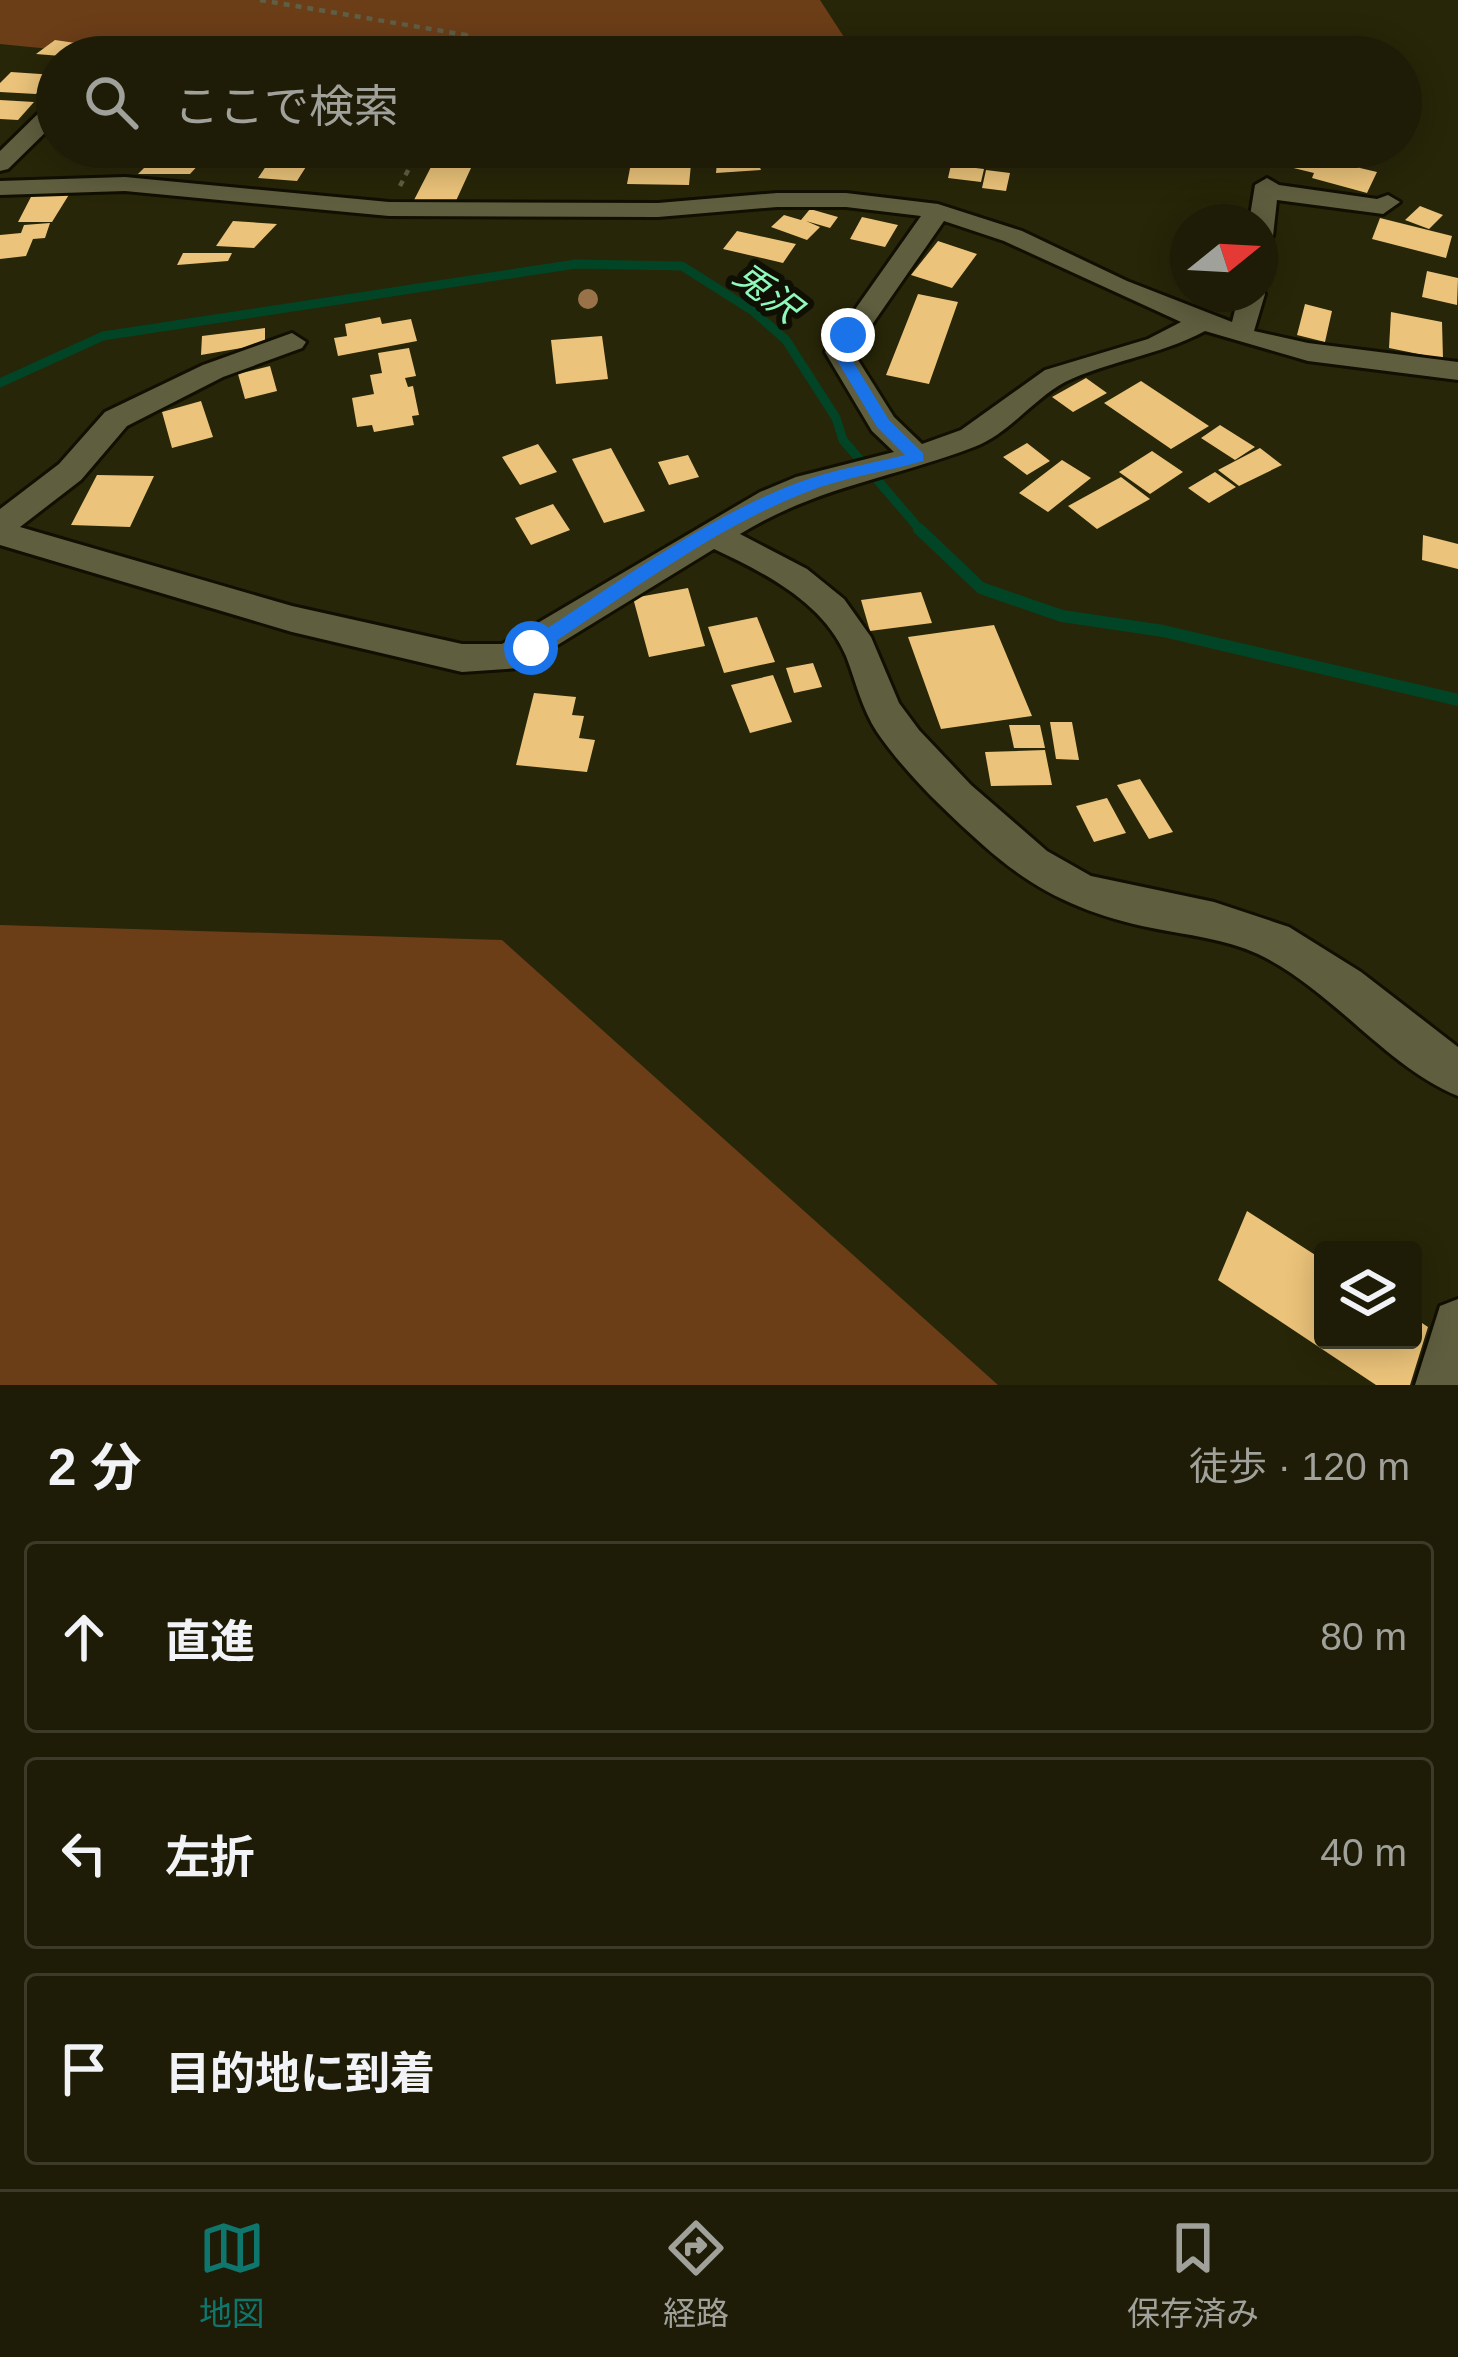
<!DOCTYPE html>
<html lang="ja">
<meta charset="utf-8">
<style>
:root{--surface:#1e1c06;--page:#2b2914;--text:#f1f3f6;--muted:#a1a19b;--line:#3c3a28;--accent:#0f766e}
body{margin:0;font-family:Helvetica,"Noto Sans JP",sans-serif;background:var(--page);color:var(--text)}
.controls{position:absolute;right:36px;bottom:36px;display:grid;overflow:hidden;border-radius:12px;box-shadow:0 6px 30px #0003}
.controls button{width:108px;height:108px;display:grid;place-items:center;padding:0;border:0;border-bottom:3px solid var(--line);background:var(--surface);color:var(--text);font:60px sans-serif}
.compass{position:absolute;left:1170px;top:204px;width:108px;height:108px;border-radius:50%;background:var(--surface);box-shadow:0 6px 30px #0003;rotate:72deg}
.stop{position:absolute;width:36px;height:36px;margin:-27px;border:9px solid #1a73e8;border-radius:50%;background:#fff}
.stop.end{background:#1a73e8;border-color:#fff;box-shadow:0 3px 12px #0008}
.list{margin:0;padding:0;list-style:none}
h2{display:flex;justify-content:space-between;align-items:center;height:156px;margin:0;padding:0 48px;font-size:51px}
h2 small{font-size:39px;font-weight:400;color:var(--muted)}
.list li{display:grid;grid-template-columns:78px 1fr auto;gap:36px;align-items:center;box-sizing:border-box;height:192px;margin:0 24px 24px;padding:0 24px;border:3px solid var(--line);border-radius:12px}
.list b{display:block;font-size:45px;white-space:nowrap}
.list em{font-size:39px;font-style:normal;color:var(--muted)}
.icon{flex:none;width:66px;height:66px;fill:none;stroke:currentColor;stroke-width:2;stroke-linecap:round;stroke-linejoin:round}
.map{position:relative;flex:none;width:1458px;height:1385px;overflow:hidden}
.search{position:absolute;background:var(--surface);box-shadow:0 6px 30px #0003;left:36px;right:36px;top:36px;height:132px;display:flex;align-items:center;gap:30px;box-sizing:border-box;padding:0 42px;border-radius:66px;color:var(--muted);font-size:45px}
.sheet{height:804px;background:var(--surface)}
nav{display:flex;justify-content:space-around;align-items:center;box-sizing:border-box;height:168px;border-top:3px solid var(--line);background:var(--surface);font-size:33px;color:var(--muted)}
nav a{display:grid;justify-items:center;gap:6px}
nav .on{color:var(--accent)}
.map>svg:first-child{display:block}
.forest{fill:#6c3e18}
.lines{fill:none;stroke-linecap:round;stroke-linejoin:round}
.stream-far1{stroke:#014526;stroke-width:9}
.stream{stroke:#014526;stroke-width:12}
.building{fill:#ebc37a}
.minor-casing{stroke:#110f00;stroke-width:6}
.path{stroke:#605f45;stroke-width:4.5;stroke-dasharray:6 6;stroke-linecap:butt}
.minor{fill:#5f5e3f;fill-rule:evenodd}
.tree{fill:#9a7249}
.route{fill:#1a73e8}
.labels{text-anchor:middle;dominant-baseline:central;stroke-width:12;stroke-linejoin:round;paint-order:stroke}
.water-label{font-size:36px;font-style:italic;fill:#8ff9bb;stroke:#0f0f04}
</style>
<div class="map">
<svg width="1458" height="1385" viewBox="0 0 1458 1385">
<rect width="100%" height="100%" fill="#282608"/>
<!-- forest -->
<path class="forest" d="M0 0H820L853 51 847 57H131L0 44Z
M0 925 502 940 998 1385H0Z"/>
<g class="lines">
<!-- stream-far1 -->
<path class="stream-far1" d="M0 383 103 336 576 264 682 266 753 311 786 340 836 418 843 440 922 532"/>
<!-- stream -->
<path class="stream" d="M919 529 981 588 1062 616 1163 631 1458 700"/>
</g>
<!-- building -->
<path class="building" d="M55 40 89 45 73 57 36 54Z
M11 72 55 75 36 94 0 92V83Z
M0 100 34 102 18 120 0 119Z
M107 147H155L136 165 94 159Z
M165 147H215L190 174H138Z
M279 147H310L318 148 297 181 258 178Z
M725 147H789L765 163Z
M1286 147H1351L1367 153 1360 168 1377 172 1367 193 1312 178 1314 173 1277 164Z
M717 162 758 163 761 170 716 173Z
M631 163 691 164 689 185 627 184Z
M432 165 471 168 455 203 414 200Z
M951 165 984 169 981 182 948 178Z
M986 170 1010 173 1006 191 982 188Z
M33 193H70L52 222H18Z
M1420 206 1443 215 1429 229 1405 220Z
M810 209 838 217 830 228 806 221 820 227 807 240 771 227 784 215 801 220Z
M862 217 898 225 885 247 850 239Z
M1380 218 1452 236 1446 258 1372 239Z
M233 221 277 224 254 248 216 246Z
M50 223 45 238 33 239 26 256 0 259V235L21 233 24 225Z
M737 231 796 244 783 263 723 249Z
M938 241 977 254 952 288 911 275Z
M183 253H232L228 261 177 265Z
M1427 271 1458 278 1457 305 1422 297Z
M918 294 958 302 929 384 886 375Z
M1305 304 1332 311 1325 342 1297 335Z
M1391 312 1442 322 1443 359 1389 348Z
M380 317 382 324 411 319 417 341 338 356 334 338 347 336 345 324Z
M265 328V344L201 355 202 336Z
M602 336 608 379 556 384 551 340Z
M409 348 416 376 405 378 408 387 413 386 419 415 412 416 414 425 374 432 372 425 357 427 352 398 374 394 370 375 382 373 378 353Z
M270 366 277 391 245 399 238 374Z
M1086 378 1107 393 1073 412 1052 397Z
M1141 381 1209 426 1171 449 1104 403Z
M201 401 213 437 172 448 162 412Z
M1220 425 1255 447 1235 460 1201 438Z
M1027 443 1050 461 1027 475 1003 457Z
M538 444 557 472 520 485 502 457Z
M611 448 645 511 604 523 572 459Z
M1260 448 1282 465 1239 486 1218 470Z
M1152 451 1183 472 1150 494 1119 472Z
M688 455 699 477 669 485 658 462Z
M1062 460 1091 478 1048 512 1019 493Z
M1215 472 1236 487 1209 503 1188 488Z
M97 475 154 476 130 527 71 525Z
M1121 477 1150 499 1097 529 1068 506Z
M553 504 570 530 531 545 515 518Z
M1423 535 1458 544V569L1422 560Z
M688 588 705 646 649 657 633 598Z
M921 592 932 623 870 631 861 600Z
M757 617 775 662 724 673 708 627Z
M994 625 1032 716 941 729 908 637Z
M813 663 822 687 794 693 786 668Z
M773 675 792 722 750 733 731 685Z
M534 693 576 697 572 715 584 716 579 738 595 740 587 772 516 765Z
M1050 722H1072L1079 760 1056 759Z
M1009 725H1040L1045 748H1014Z
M1045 750 1052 785 991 786 985 752Z
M1140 779 1173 832 1149 839 1117 785Z
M1107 798 1126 833 1094 842 1076 806Z
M1247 1211 1323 1260V1340H1413V1317L1428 1327 1410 1385H1376L1218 1280Z"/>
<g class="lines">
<defs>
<path id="minor" d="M86 46 94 47 97 57H75L78 47Z
M57 101V121L8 169 0 171V151L49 103Z
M125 177 389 202 658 203 777 193H846L938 204 1022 231 1127 281 1232 322 1239 294H1260L1261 288 1265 294 1254 331 1308 343 1458 362V380L1308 361 1205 331C1158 356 1108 361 1065 382 1033 399 1009 434 974 447 890 479 819 486 740 534L807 569 844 599 871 637 899 703 919 730 971 785 1047 851 1091 876 1214 902 1289 927 1361 972 1458 1047V1096C1385 1066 1332 989 1258 954 1225 939 1187 935 1152 928 1084 914 1034 891 983 845 945 811 906 774 877 732 862 709 856 682 846 656 823 602 765 573 714 549L520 668 462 672 292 632 0 545V509L59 464 105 412 203 365 292 333 306 342 302 348 223 377 127 426 81 480 20 527 292 606 462 644H502L760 492 796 477 894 452 872 431 825 352 921 216 846 207H777L658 217 389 216 125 191 0 195V181ZM944 221 1004 241 1181 322 1148 339 1045 370 961 430 922 444 894 417 853 352Z
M1267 178 1279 185 1377 199 1388 195 1400 202 1383 214 1277 200 1273 236 1260 244V222H1249L1255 185Z
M1458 1299V1385H1415L1440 1306Z"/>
</defs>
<!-- minor casing -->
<use href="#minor" class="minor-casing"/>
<!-- path -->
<path class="path" d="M260 0 466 35 452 42 374 41 362 46 367 52 397 57
M400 186 420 147"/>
<!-- minor -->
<use href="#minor" class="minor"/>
</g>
<!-- trees -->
<circle class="tree" cx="588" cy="299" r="10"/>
<!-- route -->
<path class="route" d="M848 331 855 335 847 352 889 420 923 453V461C885 472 844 477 807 492 711 529 624 597 538 653H525V643C612 587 700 520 797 483 831 470 869 464 905 455L877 427 832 352Z"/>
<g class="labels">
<!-- water labels -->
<g class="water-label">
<text transform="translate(767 292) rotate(38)">兎沢</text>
</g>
</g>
</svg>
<div class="controls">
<button><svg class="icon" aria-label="layers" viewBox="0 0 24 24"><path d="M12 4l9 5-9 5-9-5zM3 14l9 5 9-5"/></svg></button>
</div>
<svg class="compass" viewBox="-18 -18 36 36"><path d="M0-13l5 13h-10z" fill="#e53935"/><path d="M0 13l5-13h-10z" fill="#a1a19b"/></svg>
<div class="stop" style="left:531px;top:648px"></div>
<div class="stop end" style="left:848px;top:335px"></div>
<div class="search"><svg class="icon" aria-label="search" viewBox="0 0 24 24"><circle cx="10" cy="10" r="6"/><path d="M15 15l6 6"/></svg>ここで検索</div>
</div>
<section class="sheet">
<h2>2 分<small>徒歩 · 120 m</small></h2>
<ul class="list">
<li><svg class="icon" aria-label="ahead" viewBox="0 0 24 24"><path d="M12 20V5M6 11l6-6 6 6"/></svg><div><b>直進</b></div><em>80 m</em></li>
<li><svg class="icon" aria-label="left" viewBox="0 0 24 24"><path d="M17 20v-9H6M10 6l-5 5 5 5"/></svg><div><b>左折</b></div><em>40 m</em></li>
<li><svg class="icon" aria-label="arrive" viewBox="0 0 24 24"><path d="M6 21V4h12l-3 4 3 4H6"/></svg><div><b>目的地に到着</b></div></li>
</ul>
</section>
<nav>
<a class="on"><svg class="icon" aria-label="map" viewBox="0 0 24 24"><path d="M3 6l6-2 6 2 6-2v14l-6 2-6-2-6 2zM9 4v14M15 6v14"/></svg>地図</a>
<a><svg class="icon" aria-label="directions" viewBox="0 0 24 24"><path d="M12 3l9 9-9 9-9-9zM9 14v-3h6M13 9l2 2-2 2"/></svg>経路</a>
<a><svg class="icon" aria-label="saved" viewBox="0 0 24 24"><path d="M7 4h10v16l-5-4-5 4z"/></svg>保存済み</a>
</nav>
